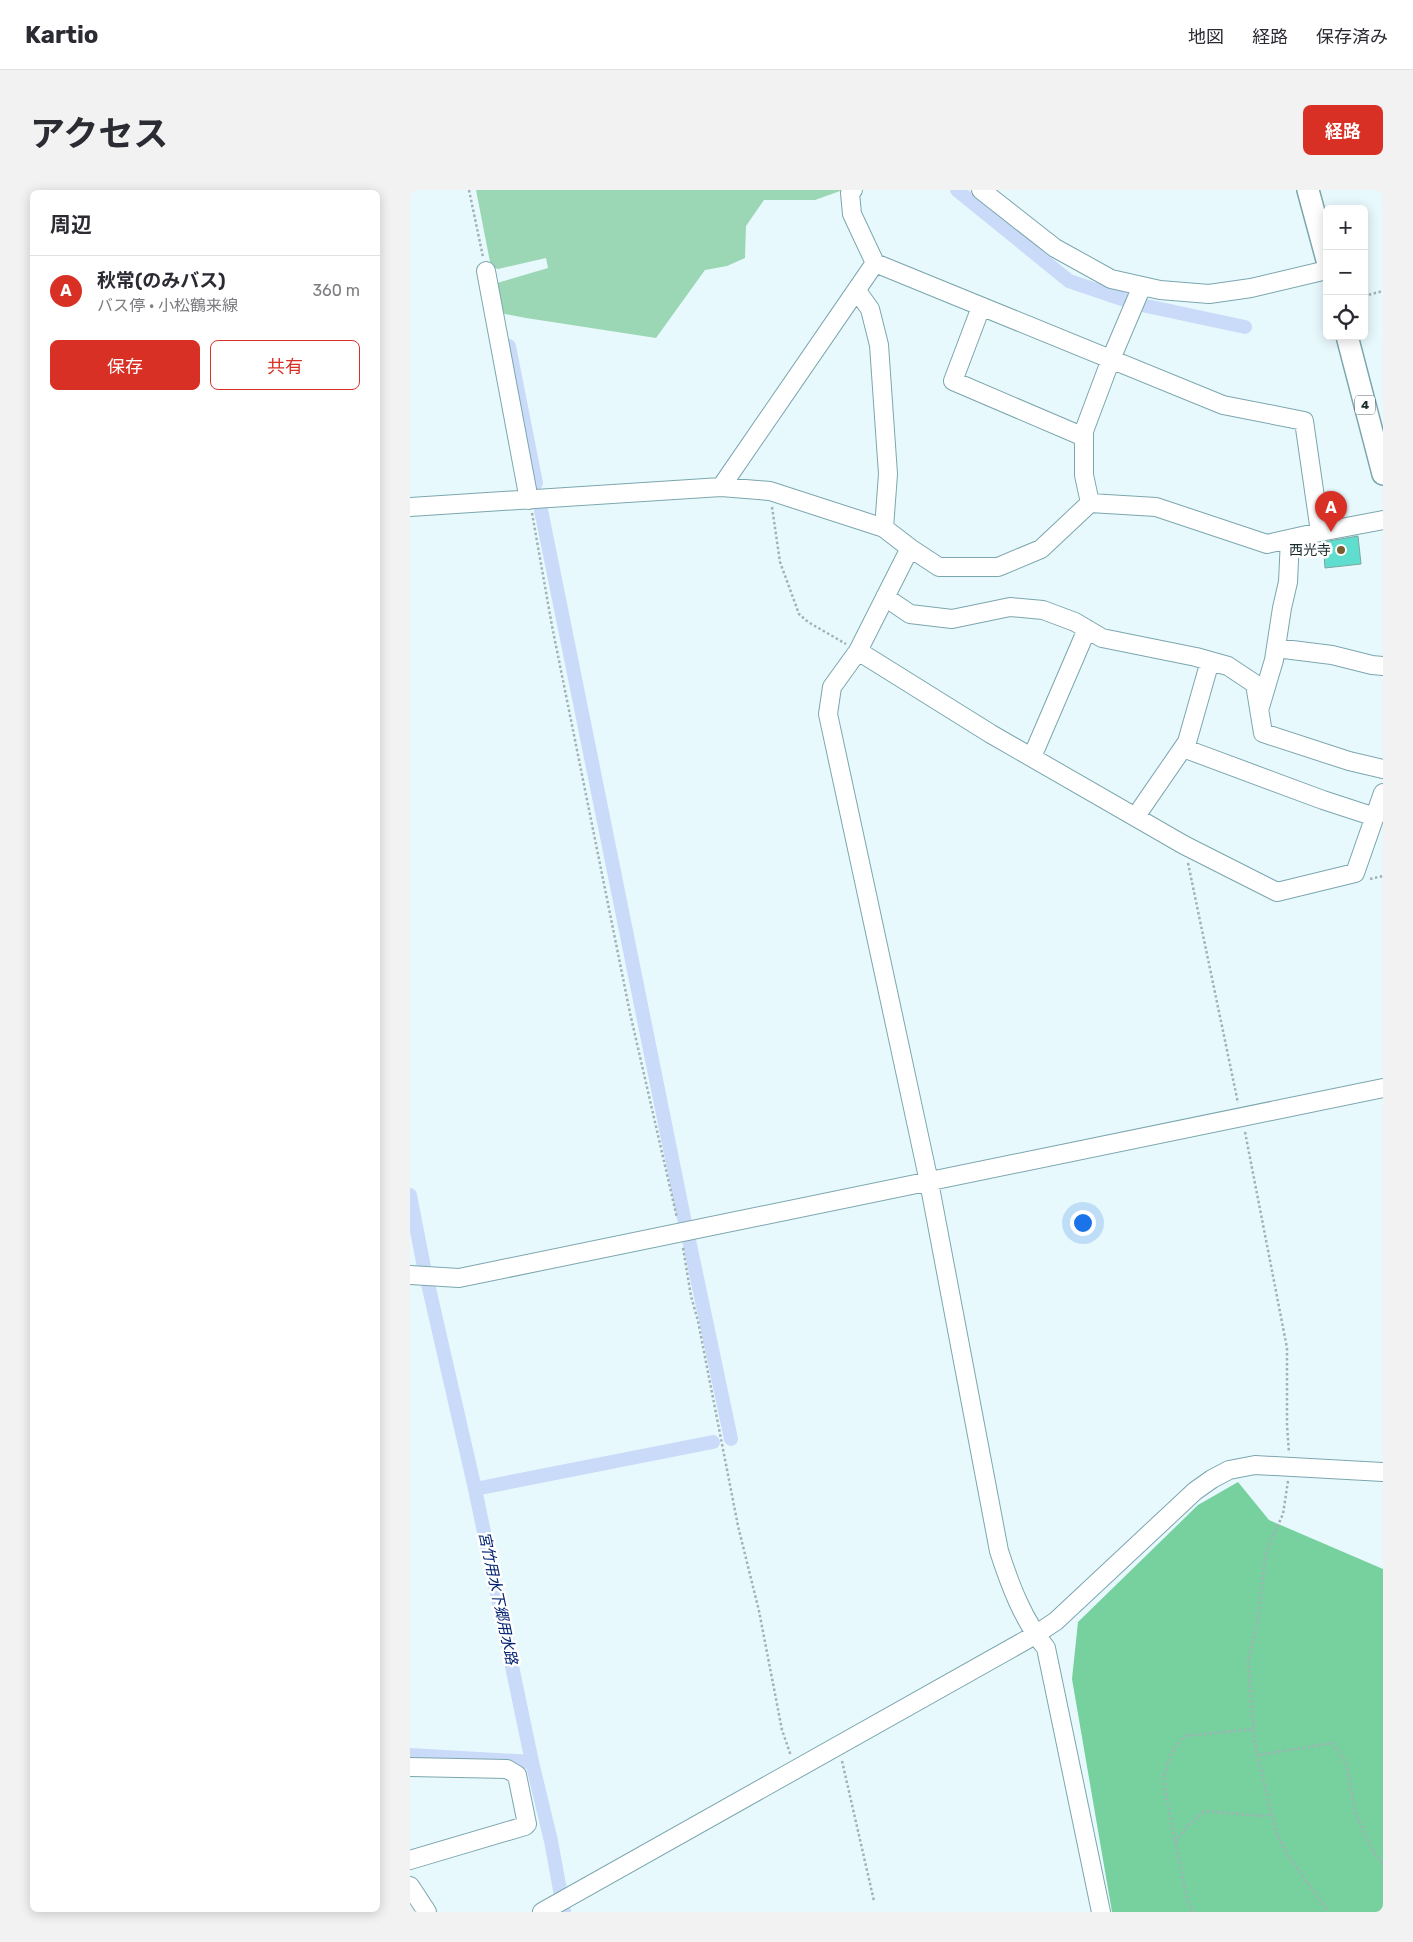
<!DOCTYPE html>
<html lang="ja">
<meta charset="utf-8">
<style>
:root{--surface:#fff;--page:#f2f2f3;--text:#2b2b33;--muted:#7c7c81;--line:#e1e1e2;--accent:#d93025}
body{margin:0;font-family:Rubik,"Noto Sans JP",sans-serif;background:var(--page);color:var(--text)}
.controls{position:absolute;right:15px;top:15px;display:grid;overflow:hidden;border-radius:8px;box-shadow:0 2px 12px #0003}
.controls button{width:45px;height:45px;display:grid;place-items:center;padding:0;border:0;border-bottom:1px solid var(--line);background:var(--surface);color:var(--text);font:25px sans-serif}
.you{position:absolute;left:672px;top:1032px;width:18px;height:18px;margin:-12px;border:4px solid #fff;border-radius:50%;background:#1a73e8;box-shadow:0 0 0 8px #1a73e833}
.badge{display:grid;place-items:center;width:32px;height:32px;border-radius:50%;background:var(--accent);color:#fff;font-size:16px;font-weight:700}
.pin{position:absolute;translate:-50% -41px;filter:drop-shadow(0 1px 2px #0008)}
.pin::after{content:'';position:absolute;top:26px;width:18px;height:15px;background:inherit;clip-path:polygon(0 0,100% 0,50% 100%)}
.list{margin:0;padding:0;list-style:none}
h2{display:flex;justify-content:space-between;align-items:center;height:65px;margin:0;padding:0 20px;font-size:21px}
h2 small{font-size:16px;font-weight:400;color:var(--muted)}
.list li{display:grid;grid-template-columns:32px 1fr auto;gap:15px;align-items:center;box-sizing:border-box;height:70px;padding:0 20px;border-top:1px solid var(--line)}
.list b{display:block;font-size:19px;white-space:nowrap}
.list p{margin:0;font-size:16px;white-space:nowrap;color:var(--muted)}
.list em{font-size:16px;font-style:normal;color:var(--muted)}
.actions{display:flex;gap:10px;padding:15px 20px}
.actions a{flex:1;padding:11px 0;border:1px solid var(--accent);border-radius:8px;text-align:center;font-size:18px;color:var(--accent)}
.actions .main{background:var(--accent);color:#fff}
.icon{flex:none;width:28px;height:28px;fill:none;stroke:currentColor;stroke-width:2;stroke-linecap:round;stroke-linejoin:round}
.map{position:relative;flex:none;width:973px;height:1722px;overflow:hidden;border-radius:8px}
header{display:flex;align-items:center;gap:30px;box-sizing:border-box;height:70px;padding:0 25px;background:var(--surface);border-bottom:1px solid var(--line)}
header strong{font-size:24px}
nav{display:flex;gap:28px;margin-inline-start:auto;font-size:18px}
.intro{display:flex;align-items:center;justify-content:space-between;box-sizing:border-box;height:120px;padding:0 30px}
h1{margin:0;font-size:35px}
.button{padding:12px 22px;border-radius:8px;background:var(--accent);color:#fff;font-size:18px;font-weight:700}
main{display:flex;gap:30px;padding:0 30px}
aside{flex:1;background:var(--surface);border-radius:8px;box-shadow:0 2px 12px #0003}
.map>svg:first-child{display:block}
.green{fill:#9bd7b4}
.forest{fill:#76d19f}
.lines{fill:none;stroke-linecap:round;stroke-linejoin:round}
.canal{stroke:#cadbf9;stroke-width:14}
.building{fill:#5fddce;stroke:#7ca7a0}
.minor-casing{stroke:#7ba6ae;stroke-width:20}
.major-casing{stroke:#7ba6ae;stroke-width:24}
.path{stroke:#a1b2b6;stroke-width:2.5;stroke-dasharray:2.5 2.5;stroke-linecap:butt}
.minor{stroke:#fff;stroke-width:18}
.major{stroke:#fff;stroke-width:21}
.poi-dot{fill:#785e2f;stroke:#fff;stroke-width:2}
.labels{text-anchor:middle;dominant-baseline:central;stroke-width:5;stroke-linejoin:round;paint-order:stroke}
.shield{fill:#fff;stroke:#5d696b;stroke-width:1}
.shield-label{font-size:12px;font-weight:bold;fill:#18292c}
.poi-label{font-size:14px;fill:#18292c;stroke:#fff;text-anchor:end}
.water-label{font-size:15px;font-style:italic;fill:#002172;stroke:#fff}
</style>
<header>
<strong>Kartio</strong>
<nav><a>地図</a><a>経路</a><a>保存済み</a></nav>
</header>
<div class="intro"><h1>アクセス</h1><a class="button">経路</a></div>
<main>
<aside>
<h2>周辺<small></small></h2>
<ul class="list">
<li><span class="badge">A</span><div><b>秋常(のみバス)</b><p>バス停 · 小松鶴来線</p></div><em>360 m</em></li>
</ul>
<div class="actions"><a class="main">保存</a><a>共有</a></div>
</aside>
<div class="map">
<svg width="973" height="1722" viewBox="0 0 973 1722">
<rect width="100%" height="100%" fill="#e8f9fd"/>
<!-- green -->
<path class="green" d="M66 0H433L405 10H354L336 36 335 68 317 76 295 80 246 148 116 128 90 123 87 93 138 78 136 68 88 79 83 77 80 72Z"/>
<!-- forest -->
<path class="forest" d="M828 1292 859 1330 973 1379V1722H702L662 1489 668 1432 788 1315Z"/>
<g class="lines">
<!-- canal -->
<path class="canal" d="M547 0 659 91 715 110
M732 115 835 137
M99 156 126 293
M131 320 275 1033
M0 1005 14 1077
M279 1050 321 1249
M18 1094 65 1299 122 1572 141 1651 154 1722
M65 1299 303 1252
M0 1565 122 1572"/>
</g>
<!-- building -->
<path class="building" d="M948 346 951 374 915 378 913 352Z"/>
<g class="lines">
<defs>
<path id="minor" d="M443 0 440 3 442 24 465 73 813 215 894 231 910 342
M571 0 645 58 701 89 750 100 799 104 841 98 917 80
M76 81 119 310
M447 101 460 119 469 155 478 284 474 338
M571 117 543 191 674 247
M311 297 465 73
M680 313 674 285V241L701 169 732 96
M0 317 311 297 360 301 474 338 500 358 529 377H588L631 359 680 313 746 317 857 354 910 342 973 330
M500 358 448 461 422 497 418 524 519 992 589 1361C600 1395 613 1430 636 1458L691 1722
M475 407 500 424 542 429 600 417 633 420 665 432 692 448 786 467 818 476 845 494 853 543 939 571 973 579
M866 458 922 465 962 475 973 476
M448 461 581 544 774 655 867 702 945 683 973 603
M850 517 864 470 872 418 878 392 880 349
M773 558 913 610 965 627
M622 567 677 439
M726 626 777 552 800 471
M0 1085 49 1088 973 898
M0 1577 97 1579 107 1585 117 1634 115 1636 0 1670
M0 1696 17 1722
M132 1722 625 1445 646 1431 785 1301 802 1289 819 1280 845 1275 973 1282"/>
<path id="major" d="M898 0 917 70
M937 146 973 284"/>
</defs>
<!-- minor casing -->
<use href="#minor" class="minor-casing"/>
<!-- major casing -->
<use href="#major" class="major-casing"/>
<!-- path -->
<path class="path" d="M59 0 73 67
M954 106 973 101
M362 317 370 372 389 424 398 432 436 454
M122 323 142 436 220 823 267 1028
M778 673 828 913
M960 689 973 686
M835 942 877 1158V1235L879 1263
M273 1058 281 1106 288 1131 328 1336 349 1421 372 1540 381 1566
M878 1291 873 1324 856 1362 847 1435 838 1470 845 1555 866 1642 878 1666 919 1722
M848 1565 923 1553 936 1573 946 1625 952 1638 964 1663 973 1673
M432 1571 464 1711
M765 1652 778 1635 795 1621 852 1626 862 1624
M783 1722 777 1709 756 1605 754 1585 761 1564 774 1546 844 1539"/>
<!-- minor -->
<use href="#minor" class="minor"/>
<!-- major -->
<use href="#major" class="major"/>
</g>
<!-- markers -->
<circle class="poi-dot" cx="931" cy="360" r="5"/>
<g class="labels">
<!-- shield labels -->
<rect class="shield" x="945" y="205.5" width="20" height="19" rx="4"/>
<g class="shield-label">
<text x="955" y="215">4</text>
</g>
<!-- poi labels -->
<g class="poi-label">
<text x="921" y="360">西光寺</text>
</g>
<!-- water labels -->
<g class="water-label">
<text transform="translate(88 1408) rotate(78)">宮竹用水下郷用水路</text>
</g>
</g>
</svg>
<div class="controls">
<button>+</button>
<button>−</button>
<button><svg class="icon" aria-label="locate" viewBox="0 0 24 24"><circle cx="12" cy="12" r="6"/><path d="M12 2v4M12 18v4M2 12h4M18 12h4"/></svg></button>
</div>
<div class="you"></div>
<div class="pin badge" style="left:921px;top:342px">A</div>
</div>
</main>
